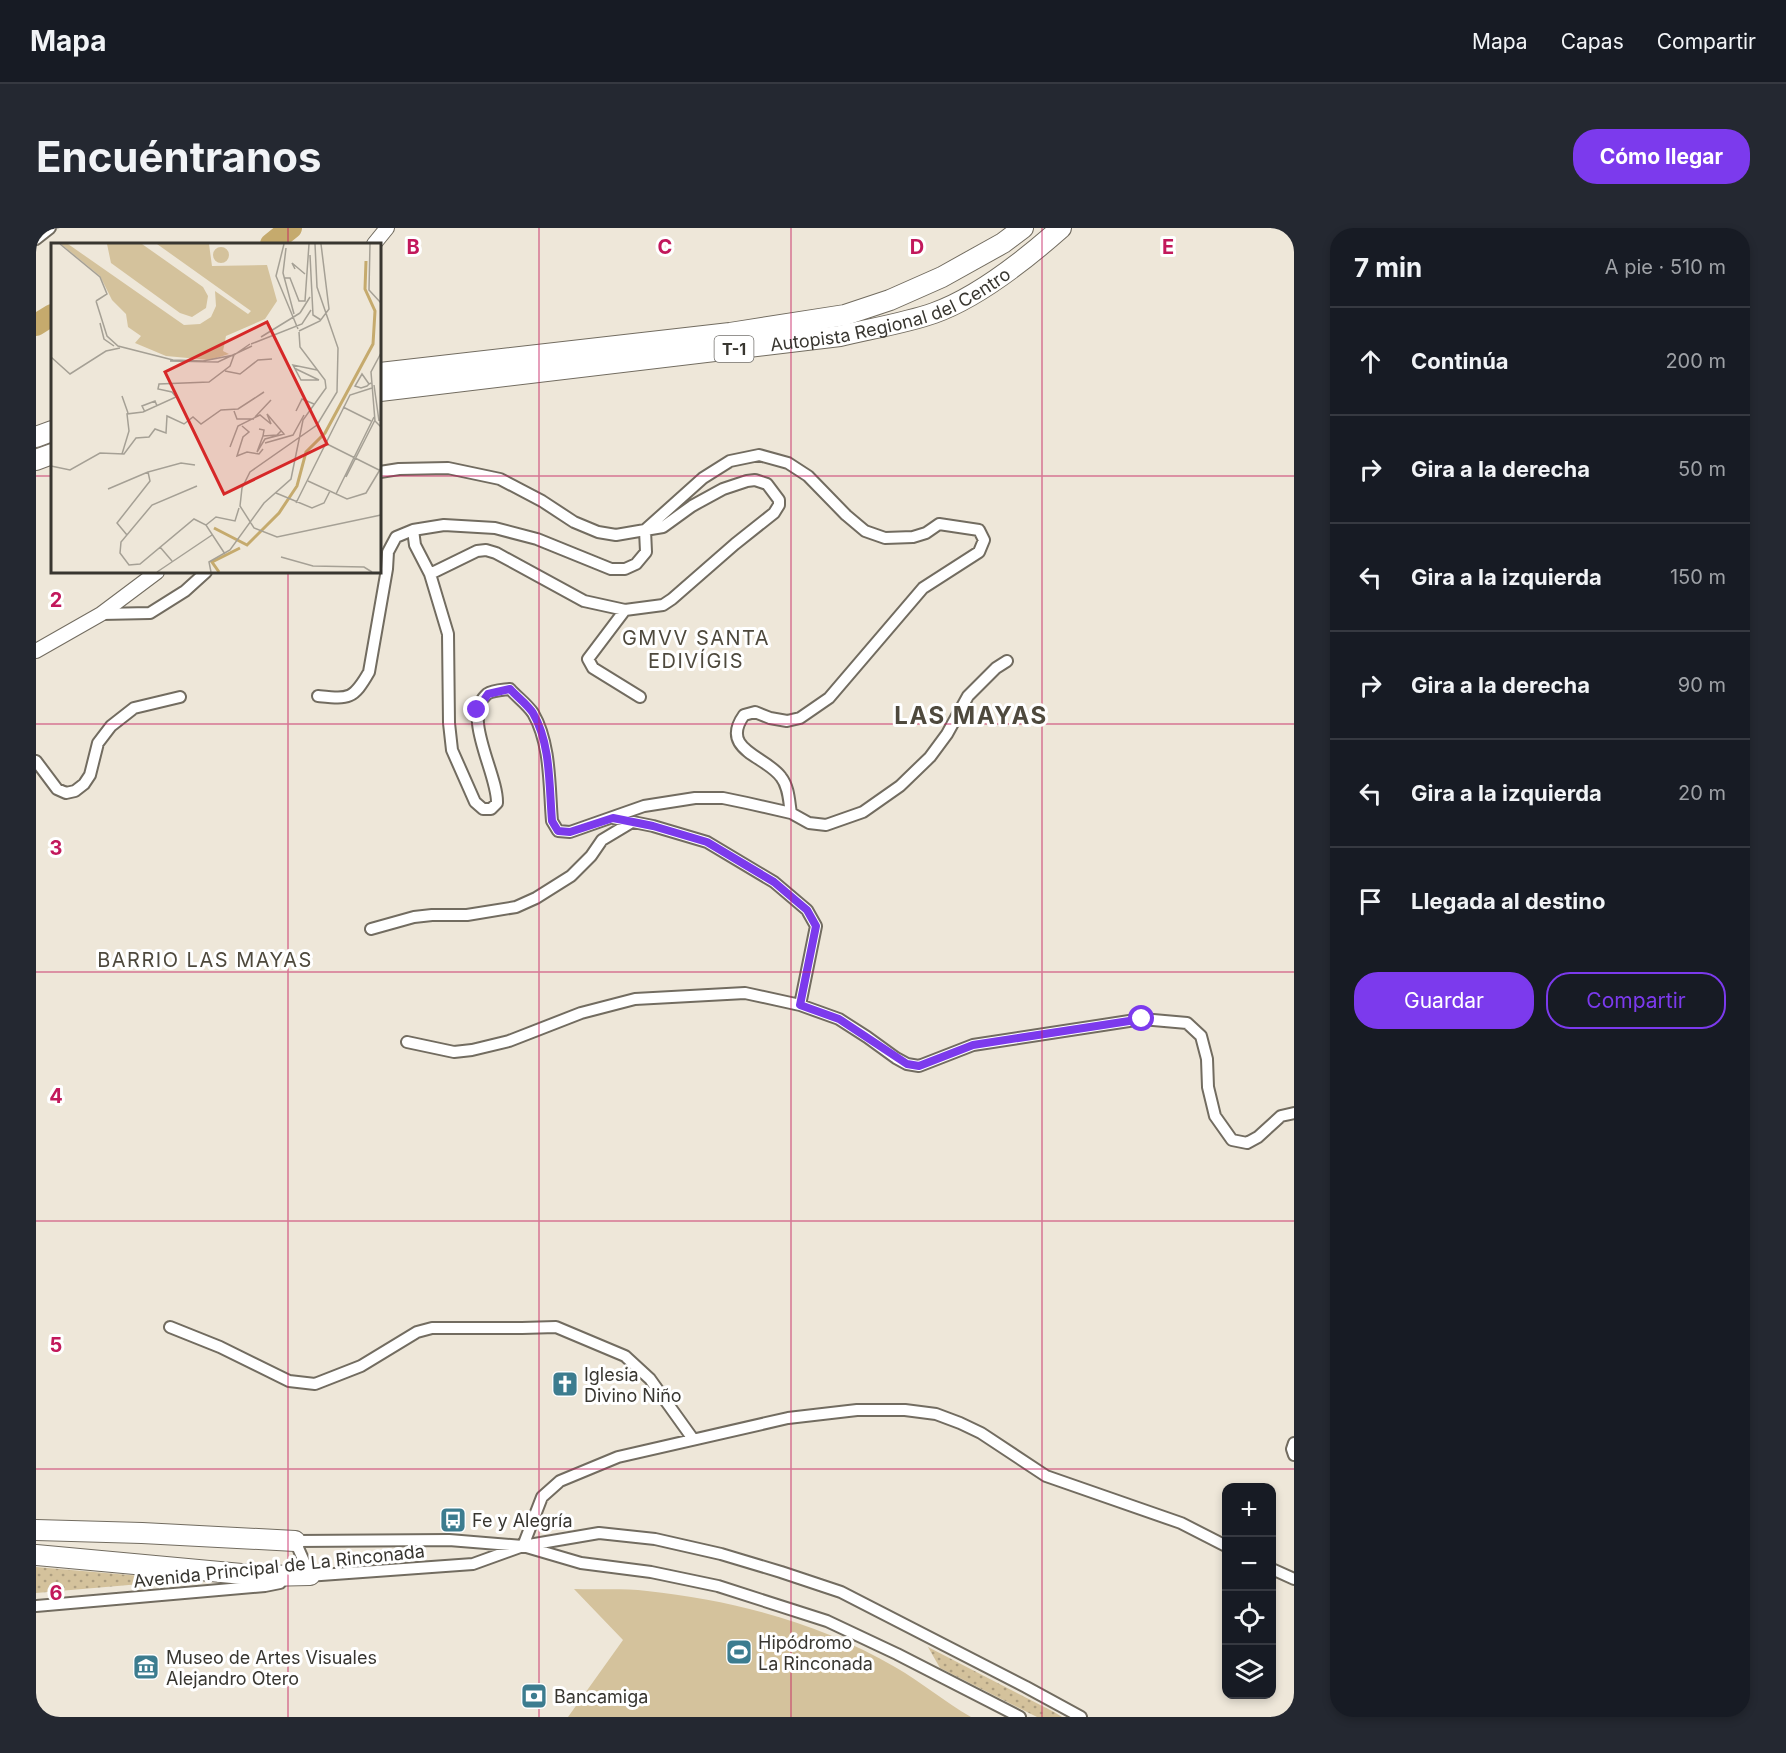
<!DOCTYPE html>
<html lang="es">
<meta charset="utf-8">
<style>
:root{--surface:#171b24;--page:#242831;--text:#f1f3f6;--muted:#9ea1a6;--line:#363941;--accent:#7c3aed}
body{margin:0;font-family:Inter,sans-serif;background:var(--page);color:var(--text)}
.controls{position:absolute;right:18px;bottom:18px;display:grid;overflow:hidden;border-radius:12px;box-shadow:0 3px 9px #0003}
.controls button{width:54px;height:54px;display:grid;place-items:center;padding:0;border:0;border-bottom:2px solid var(--line);background:var(--surface);color:var(--text);font:30px sans-serif}
.stop{position:absolute;width:18px;height:18px;margin:-14px;border:4px solid #7c3aed;border-radius:50%;background:#fff}
.stop.end{background:#7c3aed;border-color:#fff;box-shadow:0 2px 6px #0008}
.list{margin:0;padding:0;list-style:none}
h2{display:flex;justify-content:space-between;align-items:center;height:78px;margin:0;padding:0 24px;font-size:26px}
h2 small{font-size:20px;font-weight:400;color:var(--muted)}
.list li{display:grid;grid-template-columns:39px 1fr auto;gap:18px;align-items:center;box-sizing:border-box;height:108px;padding:0 24px;border-top:2px solid var(--line)}
.list b{display:block;font-size:22px;white-space:nowrap}
.list em{font-size:20px;font-style:normal;color:var(--muted)}
.actions{display:flex;gap:12px;padding:18px 24px}
.actions a{flex:1;padding:14px 0;border:2px solid var(--accent);border-radius:24px;text-align:center;font-size:21px;color:var(--accent)}
.actions .main{background:var(--accent);color:#fff}
.icon{flex:none;width:33px;height:33px;fill:none;stroke:currentColor;stroke-width:2;stroke-linecap:round;stroke-linejoin:round}
.map{position:relative;flex:none;width:1258px;height:1489px;overflow:hidden;border-radius:24px}
header{display:flex;align-items:center;gap:36px;box-sizing:border-box;height:84px;padding:0 30px;background:var(--surface);border-bottom:2px solid var(--line)}
header strong{font-size:28px}
nav{display:flex;gap:33px;margin-inline-start:auto;font-size:21px}
.intro{display:flex;align-items:center;justify-content:space-between;box-sizing:border-box;height:144px;padding:0 36px}
h1{margin:0;font-size:42px}
.button{padding:15px 27px;border-radius:24px;background:var(--accent);color:#fff;font-size:21px;font-weight:700}
main{display:flex;gap:36px;padding:0 36px}
aside{flex:1;background:var(--surface);border-radius:24px;box-shadow:0 3px 9px #0003}
.map>svg:first-child{display:block}
.grass{fill:url(#grass-dots)}
.green{fill:#d4c29c}
.lines{fill:none;stroke-linecap:round;stroke-linejoin:round}
.river{stroke:#c5aa6d;stroke-width:22}
.minor-casing{stroke:#726c60;stroke-width:14}
.tertiary-casing{stroke:#726c60;stroke-width:16}
.motorway-casing{stroke:#726c60;stroke-width:22}
.minor{stroke:#fff;stroke-width:10}
.tertiary{stroke:#fff;stroke-width:14}
.motorway{stroke:#fff;stroke-width:20}
.route{stroke:#7c3aed;stroke-width:8}
.grid{fill:none;stroke:#c2185b;stroke-width:1.5;stroke-opacity:0.55}
.labels{text-anchor:middle;dominant-baseline:central;stroke-width:6;stroke-linejoin:round;paint-order:stroke}
.shield{fill:#fff;stroke:#74726e;stroke-width:1.5}
.shield-label{font-size:16px;font-weight:bold;fill:#383630}
.street-label{font-size:18px;fill:#383630;stroke:#fff}
.poi-label{font-size:18px;fill:#383630;stroke:#fff;text-anchor:start}
.neighbourhood-label{font-size:20px;letter-spacing:1.5px;fill:#4e493d;stroke:#fff}
.district-label{font-size:24px;font-weight:bold;letter-spacing:1.5px;fill:#4e493d;stroke:#fff}
.inset-river{fill:none;stroke:#c5aa6d;stroke-width:3}
.inset-road{fill:none;stroke:#a5a095;stroke-width:1.5}
.view{fill:#d62828;fill-opacity:0.15;stroke:#d62828;stroke-width:3}
.inset-edge{fill:none;stroke:#383630;stroke-width:3}
.grid-label{font-size:20px;text-anchor:middle;font-weight:bold;fill:#c2185b;stroke:#fff;stroke-width:6;stroke-linejoin:round;paint-order:stroke}
</style>
<header>
<strong>Mapa</strong>
<nav><a>Mapa</a><a>Capas</a><a>Compartir</a></nav>
</header>
<div class="intro"><h1>Encuéntranos</h1><a class="button">Cómo llegar</a></div>
<main>
<div class="map">
<svg width="1258" height="1489" viewBox="0 0 1258 1489">
<defs>
<pattern id="grass-dots" width="8" height="8" patternUnits="userSpaceOnUse" patternTransform="scale(1.5)"><rect width="8" height="8" fill="#d4c29c"/><path d="M2 2h.1M6 6h.1" fill="none" stroke="#ad9e80" stroke-width="1.8" stroke-linecap="round"/></pattern>
</defs>
<rect width="100%" height="100%" fill="#eee7d9"/>
<!-- grass -->
<path class="grass" d="M0 1339 151 1352 0 1365Z
M892 1419 1018 1484 1026 1489H1001L904 1440Z"/>
<!-- green -->
<path class="green" d="M538 1361C562 1362 587 1360 611 1363 697 1372 784 1395 859 1439 885 1454 909 1474 935 1489H532L587 1412Z"/>
<g class="lines">
<!-- river -->
<path class="river" d="M235 16 255 0
M0 97 16 87"/>
<defs>
<path id="minor" d="M0 11 14 0
M344 244 363 241 412 240 464 251 506 273 538 294 562 304 580 307 609 302 667 250 694 233 723 227 752 235 772 248 810 287 829 303 849 310 877 309 890 305 903 296 943 302 948 312 943 324 887 360 793 470 764 490 751 493 734 490 719 484 708 487C683 522 730 528 745 549 753 559 753 574 755 585
M394 346 441 323 450 322 460 325 548 373 589 382 552 431 557 440 604 469
M589 382 627 377 636 371 699 316 738 285 743 277V272L731 256 719 252 711 253 687 261 656 278 627 299 609 302 610 324 600 336 589 341H575L501 311 459 300 408 297 377 302 379 317 394 346 412 406 413 495 416 522 439 574 447 581H455L461 575C462 546 425 488 451 466 457 462 467 462 474 461 481 469 491 476 497 485 515 516 513 558 516 593L522 603 534 604 608 578 659 570H687L711 575 755 585 773 595 790 597 827 584 864 558 894 529 911 506 932 468 960 440 971 433
M65 386 114 385 149 363 170 344
M282 468C313 471 317 472 333 444L351 341 352 324 360 309 377 302
M0 533 21 561 30 565 39 563 48 556 54 547 62 515 75 498 98 480 144 469
M577 590 617 598 671 614 738 654 771 682 780 698 764 777
M335 701 378 689 396 687H431L480 679 500 670 535 648 555 628 566 612 596 594
M371 814 418 824 436 822 473 813 545 785 599 771 709 765 764 777 803 791 831 809 860 830 871 836 883 838 937 817 1106 791 1151 795 1165 808 1171 831 1172 859 1179 888 1196 912 1211 915 1222 909 1245 888 1258 885
M134 1099 184 1119 253 1153 279 1156 325 1138 381 1104 396 1100H486L520 1099 589 1128 614 1151 657 1211
M1258 1215 1256 1221 1258 1227
M487 1318 506 1269 524 1253 582 1229 752 1190 821 1182H869L900 1186 924 1195 945 1205 1010 1248 1145 1295 1190 1318
M1236 1341 1258 1351
M274 1347 259 1313 413 1312 487 1318 545 1335 615 1344 682 1358 791 1393 861 1426 984 1489
M271 1348 437 1336 487 1318 563 1305 619 1311 685 1326 745 1344 805 1364 990 1459 1045 1489
M0 1378 229 1358 244 1355"/>
<path id="tertiary" d="M338 16 351 0
M0 423 65 386 121 344"/>
<g id="motorway">
<path d="M344 145 694 105 809 87 854 72 906 49 967 15 987 0"/>
<path id="s1" d="M344 163 804 108C833 101 870 95 898 85 943 69 990 31 1025 0"/>
<path d="M0 209 16 203"/>
<path d="M0 232 16 226"/>
<path d="M0 1302 106 1305 259 1313"/>
<path d="M0 1327 229 1348 274 1347"/>
</g>
</defs>
<!-- minor casing -->
<use href="#minor" class="minor-casing"/>
<!-- tertiary casing -->
<use href="#tertiary" class="tertiary-casing"/>
<!-- motorway casing -->
<use href="#motorway" class="motorway-casing"/>
<!-- minor -->
<use href="#minor" class="minor"/>
<!-- tertiary -->
<use href="#tertiary" class="tertiary"/>
<!-- motorway -->
<use href="#motorway" class="motorway"/>
</g>
<g class="lines">
<!-- route -->
<path class="route" d="M441 482 452 466 474 461C481 469 491 476 497 485 515 516 513 558 516 593L522 603 534 604 577 590 617 598 671 614 738 654 771 682 780 698 764 777 803 791 871 836 883 838 937 817 1106 791"/>
</g>
<!-- grid -->
<path class="grid" d="M252 0V16M503 0V1489M755 0V1489M1006 0V1489M0 248H16M344 248H1258M252 344V1489M0 496H1258M0 744H1258M0 993H1258M0 1241H1258"/>
<!-- icons -->
<defs>
<symbol id="church-square" viewBox="-11 -11 22 22"><rect x="-9" y="-9" width="18" height="18" rx="4" fill="#3c7c8f" stroke="#fff"/><path d="M-1.2-6h2.4v3.5h3.3v2.4h-3.3V6h-2.4V-.1h-3.3v-2.4h3.3Z" fill="#fff"/></symbol>
<symbol id="bus-square" viewBox="-11 -11 22 22"><rect x="-9" y="-9" width="18" height="18" rx="4" fill="#3c7c8f" stroke="#fff"/><path d="M-5-6H5V4H4V6H2V4H-2V6H-4V4H-5ZM-3.5-4V0h7V-4ZM-3.5 1.2v1.5H-2V1.2ZM2 1.2v1.5H3.5V1.2Z" fill="#fff"/></symbol>
<symbol id="stadium-square" viewBox="-11 -11 22 22"><rect x="-9" y="-9" width="18" height="18" rx="4" fill="#3c7c8f" stroke="#fff"/><path d="M0-5a6.5 5 0 1 0 0 10a6.5 5 0 1 0 0-10ZM-3.5-1.8h7v3.6h-7Z" fill="#fff"/></symbol>
<symbol id="museum-square" viewBox="-11 -11 22 22"><rect x="-9" y="-9" width="18" height="18" rx="4" fill="#3c7c8f" stroke="#fff"/><path d="M0-6L6-3V-2H-6V-3ZM-5-1h2V3h-2ZM-1-1h2V3h-2ZM3-1h2V3H3ZM-6 4H6V6H-6Z" fill="#fff"/></symbol>
<symbol id="bank-square" viewBox="-11 -11 22 22"><rect x="-9" y="-9" width="18" height="18" rx="4" fill="#3c7c8f" stroke="#fff"/><path d="M-6-4H6V4H-6ZM0-2.3a2.3 2.3 0 1 0 0 4.6a2.3 2.3 0 1 0 0-4.6Z" fill="#fff"/></symbol>
</defs>
<g fill-rule="evenodd">
<use href="#church-square" x="514" y="1141" width="30" height="30"/>
<use href="#bus-square" x="402" y="1277" width="30" height="30"/>
<use href="#stadium-square" x="688" y="1409" width="30" height="30"/>
<use href="#museum-square" x="95" y="1424" width="30" height="30"/>
<use href="#bank-square" x="483" y="1453" width="30" height="30"/>
</g>
<g class="labels">
<!-- shield labels -->
<rect class="shield" x="678.5" y="108" width="39" height="26" rx="4.5"/>
<g class="shield-label">
<text x="698" y="121">T-1</text>
</g>
<!-- street labels -->
<g class="street-label">
<text stroke="none"><textPath href="#s1" startOffset="519">Autopista Regional del Centro</textPath></text>
<text transform="translate(243 1338) rotate(-6)">Avenida Principal de La Rinconada</text>
</g>
<!-- poi labels -->
<g class="poi-label">
<text x="548" y="1146">Iglesia<tspan x="548" dy="21">Divino Niño</tspan></text>
<text x="436" y="1292">Fe y Alegría</text>
<text x="722" y="1414">Hipódromo<tspan x="722" dy="21">La Rinconada</tspan></text>
<text x="130" y="1429">Museo de Artes Visuales<tspan x="130" dy="21">Alejandro Otero</tspan></text>
<text x="518" y="1468">Bancamiga</text>
</g>
<!-- neighbourhood labels -->
<g class="neighbourhood-label">
<text x="660" y="410">GMVV SANTA<tspan x="660" dy="23">EDIVÍGIS</tspan></text>
<text x="169" y="732">BARRIO LAS MAYAS</text>
</g>
<!-- district labels -->
<g class="district-label">
<text x="935" y="487">LAS MAYAS</text>
</g>
</g>
<!-- overview -->
<g transform="translate(15 15)">
<rect width="330" height="330" fill="#eee7d9"/>
<path d="M10 1H17L133 82 149 81 160 74 165 63 164 48 197 71 200 68 106 1H158L161 23 216 22 226 58 214 76 175 93 172 108 178 111 159 117 115 113 84 100 90 93 77 84 75 71 61 57 49 33ZM56 1H91L152 44 157 53 155 65 141 74 129 70 60 20ZM162 12a8 8 0 1 1 16 0a8 8 0 1 1-16 0Z" fill="#d4c29c"/>
<path class="inset-river" d="M163 285 196 302 228 270 246 243 255 209 274 190 322 101 324 68 314 46 315 18M168 329 161 319 189 305"/>
<path class="inset-road" d="M9 1 49 34 56 51 45 58M233 1 225 33 247 86M264 1 266 44 287 105 286 149 266 182 199 229 191 245 189 263 203 285 226 294 330 272M319 1 318 47 330 60M235 5 232 30 243 71M259 12 262 72 270 77M244 26 241 20 254 31M234 35H239L248 58H254L258 1M45 58 56 93 67 103 122 117 152 118 183 112 199 101M249 70 259 54M49 80 53 96 63 103M248 88 269 78 278 66 270 1M210 94 249 70M200 101 251 81 260 67M330 110 320 129 324 178 330 184M0 114 19 131 55 108 69 105M119 118 167 119 201 103M243 125 268 137M266 127 242 122 250 137H268M174 128 189 131 207 117 221 116M318 141 311 131 304 143 310 145 316 143 318 141 320 140M323 142 328 178M71 153 77 170M292 164 320 178M183 168 186 176H203M245 168 251 156 263 161M94 169 91 163 104 158 106 163M204 174 220 157M191 183 198 189 192 194 186 213 196 209 208 211 212 206M208 186 213 187 212 193 226 192 230 188M214 200 242 192 253 172M276 201 328 227M179 204 187 183 209 172 220 181 216 171 233 191 214 196 206 209 212 193M71 211 78 188 76 171 92 169 125 154 121 149 107 146 108 141 158 139 179 123 183 112M0 223 19 227 49 210 73 211 85 195 98 194 104 186 115 190 116 173 133 181 142 174 150 181 170 167 187 166 213 149M295 234 324 177M257 238 296 256 315 250 330 225M146 243 101 262 70 299 69 310 78 322 89 321 143 276 155 282 174 311M57 246 97 229M225 250 261 265 273 260 279 248M285 251 323 174M245 260 299 152 321 145M155 282 165 274 184 278 188 265M76 292 66 280 99 238 97 229 130 220 144 222M109 304 121 318M230 314 262 323 313 324 321 329M106 329 161 292M160 329 158 319 179 307 213 260 240 236 252 177 275 145 274 137 249 104 248 89"/>
<path class="view" d="M216 79 276 201 173 251 114 129Z"/>
<rect width="330" height="330" class="inset-edge"/>
</g>
<g class="grid-label">
<text x="377" y="26">B</text>
<text x="629" y="26">C</text>
<text x="881" y="26">D</text>
<text x="1132" y="26">E</text>
<text x="20" y="379">2</text>
<text x="20" y="627">3</text>
<text x="20" y="875">4</text>
<text x="20" y="1124">5</text>
<text x="20" y="1372">6</text>
</g>
</svg>
<div class="controls">
<button>+</button>
<button>−</button>
<button><svg class="icon" aria-label="locate" viewBox="0 0 24 24"><circle cx="12" cy="12" r="6"/><path d="M12 2v4M12 18v4M2 12h4M18 12h4"/></svg></button>
<button><svg class="icon" aria-label="layers" viewBox="0 0 24 24"><path d="M12 4l9 5-9 5-9-5zM3 14l9 5 9-5"/></svg></button>
</div>
<div class="stop" style="left:1106px;top:791px"></div>
<div class="stop end" style="left:441px;top:482px"></div>
</div>
<aside>
<h2>7 min<small>A pie · 510 m</small></h2>
<ul class="list">
<li><svg class="icon" aria-label="ahead" viewBox="0 0 24 24"><path d="M12 20V5M6 11l6-6 6 6"/></svg><div><b>Continúa</b></div><em>200 m</em></li>
<li><svg class="icon" aria-label="right" viewBox="0 0 24 24"><path d="M7 20v-9h11M14 6l5 5-5 5"/></svg><div><b>Gira a la derecha</b></div><em>50 m</em></li>
<li><svg class="icon" aria-label="left" viewBox="0 0 24 24"><path d="M17 20v-9H6M10 6l-5 5 5 5"/></svg><div><b>Gira a la izquierda</b></div><em>150 m</em></li>
<li><svg class="icon" aria-label="right" viewBox="0 0 24 24"><path d="M7 20v-9h11M14 6l5 5-5 5"/></svg><div><b>Gira a la derecha</b></div><em>90 m</em></li>
<li><svg class="icon" aria-label="left" viewBox="0 0 24 24"><path d="M17 20v-9H6M10 6l-5 5 5 5"/></svg><div><b>Gira a la izquierda</b></div><em>20 m</em></li>
<li><svg class="icon" aria-label="arrive" viewBox="0 0 24 24"><path d="M6 21V4h12l-3 4 3 4H6"/></svg><div><b>Llegada al destino</b></div></li>
</ul>
<div class="actions"><a class="main">Guardar</a><a>Compartir</a></div>
</aside>
</main>
